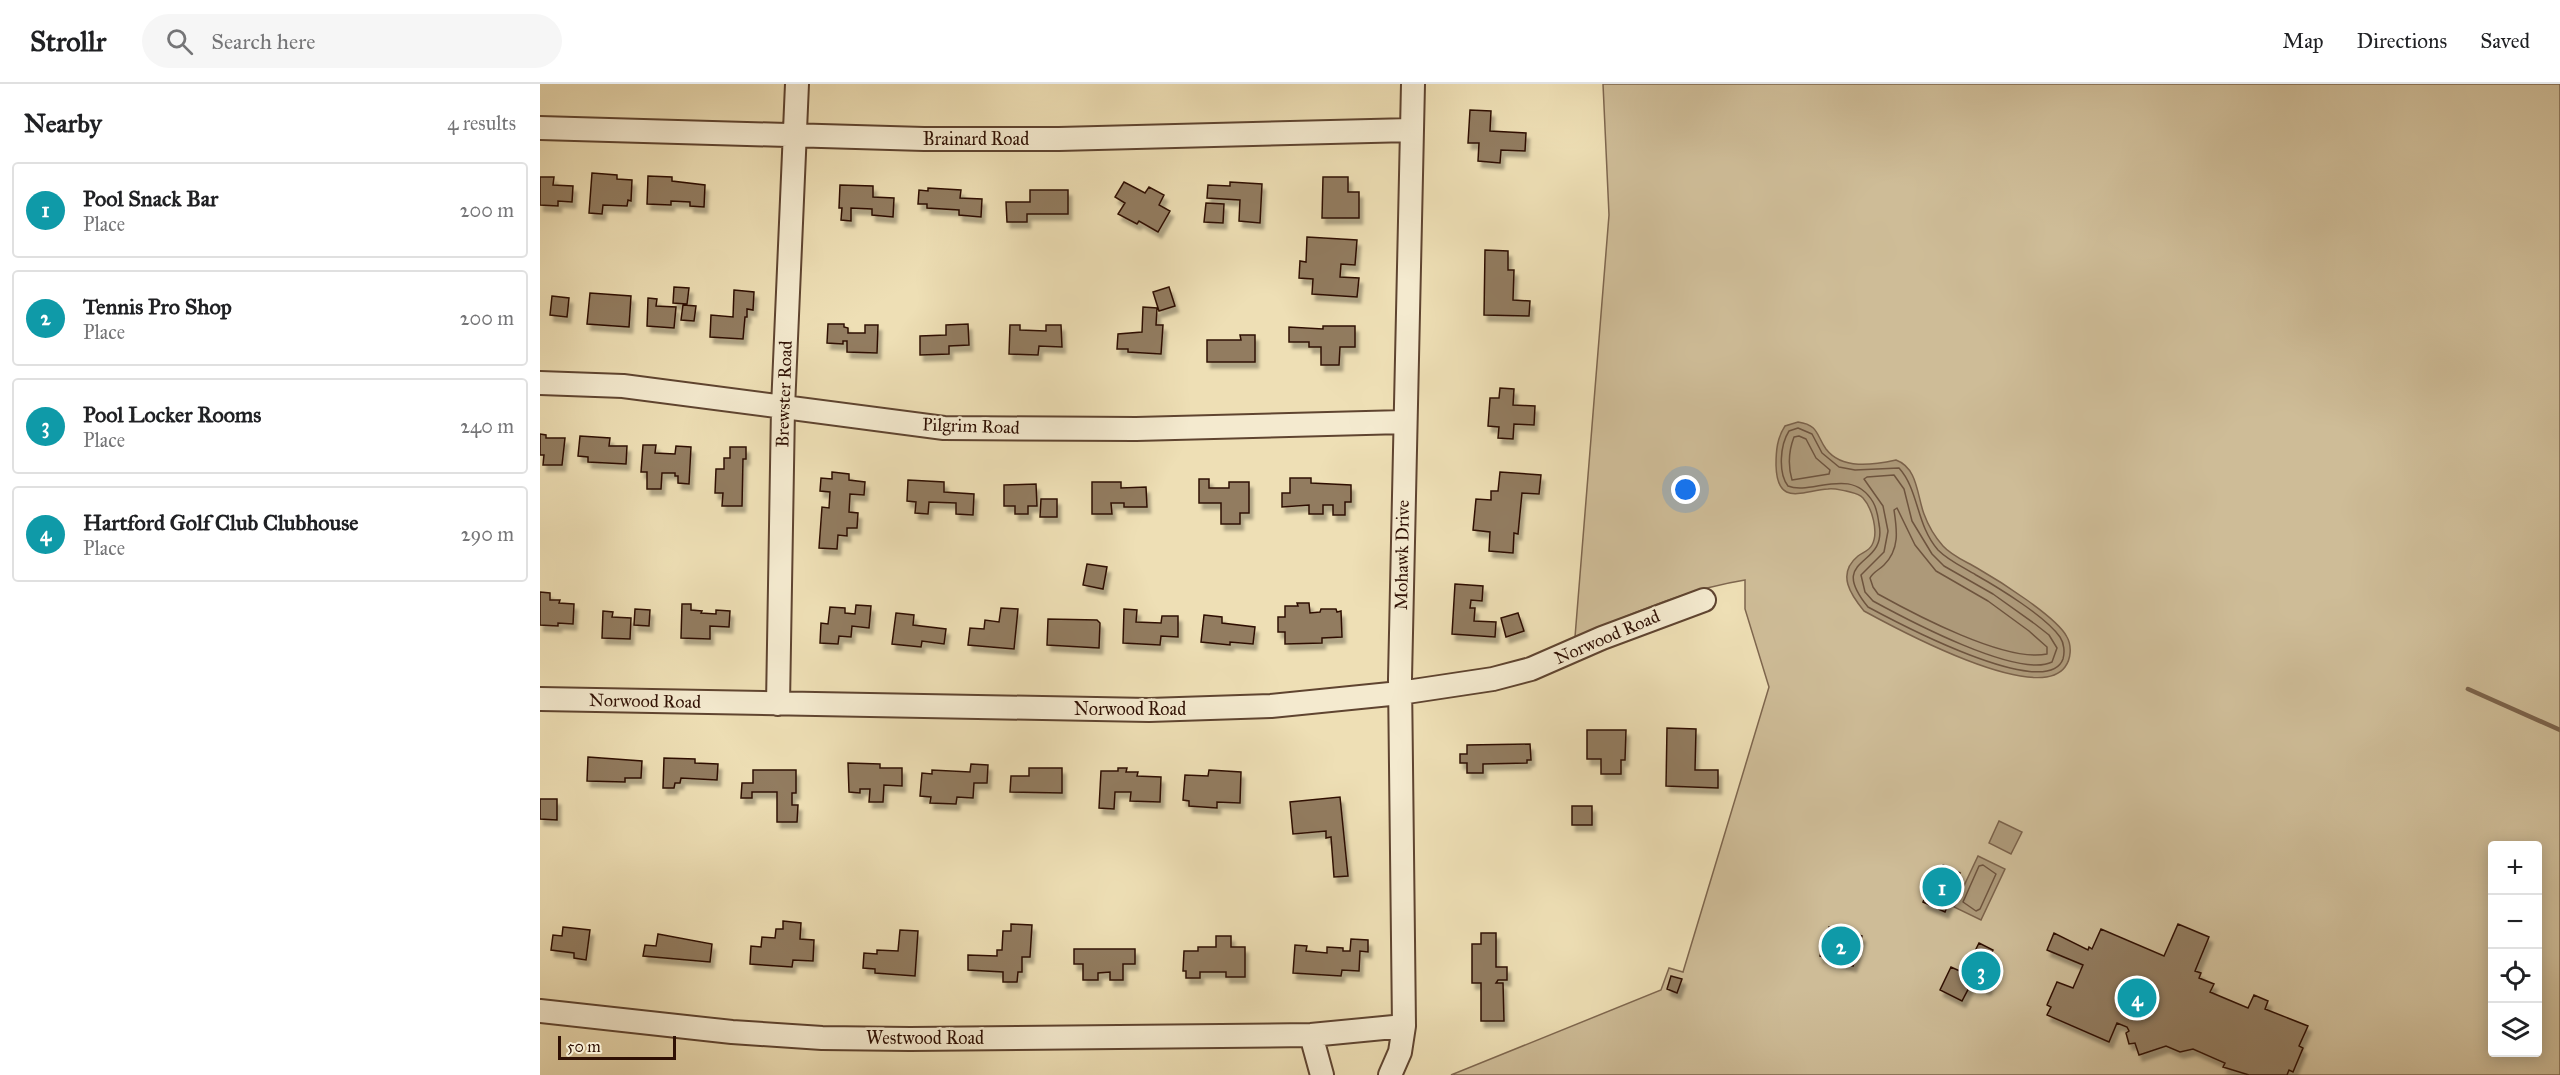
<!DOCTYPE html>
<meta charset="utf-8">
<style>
:root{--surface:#fff;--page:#f6f6f6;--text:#202124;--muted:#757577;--line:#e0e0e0;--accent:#d93025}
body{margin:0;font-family:"IM FELL Great Primer",serif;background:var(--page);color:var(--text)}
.controls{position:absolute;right:18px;bottom:18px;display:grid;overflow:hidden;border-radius:6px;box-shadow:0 3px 15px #0003}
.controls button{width:54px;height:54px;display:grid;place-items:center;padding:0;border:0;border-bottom:2px solid var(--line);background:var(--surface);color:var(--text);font:30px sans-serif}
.scale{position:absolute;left:18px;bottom:15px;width:118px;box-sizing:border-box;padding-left:6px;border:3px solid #2f1004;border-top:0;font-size:16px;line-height:21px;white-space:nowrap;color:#2f1004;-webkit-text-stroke:4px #f4eacf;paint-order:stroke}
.you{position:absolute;left:1146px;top:406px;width:21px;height:21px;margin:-15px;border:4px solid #fff;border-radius:50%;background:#1a73e8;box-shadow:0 0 0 9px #1a73e833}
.badge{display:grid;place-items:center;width:39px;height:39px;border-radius:50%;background:var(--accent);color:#fff;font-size:20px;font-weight:700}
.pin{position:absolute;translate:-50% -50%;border:3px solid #fff;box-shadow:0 2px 6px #0006}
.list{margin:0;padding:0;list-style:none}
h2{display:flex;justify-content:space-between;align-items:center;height:78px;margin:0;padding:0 24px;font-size:26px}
h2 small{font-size:20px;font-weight:400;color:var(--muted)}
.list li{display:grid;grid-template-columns:39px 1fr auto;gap:18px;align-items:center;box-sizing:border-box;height:96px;margin:0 12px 12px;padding:0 12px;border:2px solid var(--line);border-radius:6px}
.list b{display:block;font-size:22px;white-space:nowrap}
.list p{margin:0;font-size:20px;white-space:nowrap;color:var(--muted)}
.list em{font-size:20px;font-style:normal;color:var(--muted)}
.icon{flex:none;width:33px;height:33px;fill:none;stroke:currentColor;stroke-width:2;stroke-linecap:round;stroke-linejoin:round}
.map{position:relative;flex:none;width:2020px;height:991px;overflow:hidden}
header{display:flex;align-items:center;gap:36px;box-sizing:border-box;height:84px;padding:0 30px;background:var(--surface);border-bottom:2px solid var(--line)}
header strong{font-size:28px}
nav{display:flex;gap:33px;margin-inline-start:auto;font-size:21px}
.search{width:420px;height:54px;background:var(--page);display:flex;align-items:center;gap:15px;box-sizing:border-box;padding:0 21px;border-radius:33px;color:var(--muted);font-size:22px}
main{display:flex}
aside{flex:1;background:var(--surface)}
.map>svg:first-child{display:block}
.green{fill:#cebc97;stroke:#7e664e;stroke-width:1.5;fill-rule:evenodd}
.water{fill:#ad9979;stroke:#7b624a;stroke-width:1.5}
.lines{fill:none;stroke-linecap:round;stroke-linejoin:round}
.shore{stroke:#6e543e;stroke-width:1.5}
.stream{stroke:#7b624a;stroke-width:4.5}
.building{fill:#927c60;stroke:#2f1004;stroke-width:1.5;filter:url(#shadow)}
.minor-casing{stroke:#5f4430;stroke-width:26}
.minor{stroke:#f4eacf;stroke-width:22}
.labels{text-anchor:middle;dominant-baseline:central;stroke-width:5;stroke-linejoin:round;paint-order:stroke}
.street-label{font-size:18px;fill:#2f1004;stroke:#f4eacf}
</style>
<header>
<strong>Strollr</strong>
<div class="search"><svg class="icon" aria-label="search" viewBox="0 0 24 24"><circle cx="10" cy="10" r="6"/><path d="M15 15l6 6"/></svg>Search here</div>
<nav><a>Map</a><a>Directions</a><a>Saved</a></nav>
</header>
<main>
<aside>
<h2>Nearby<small>4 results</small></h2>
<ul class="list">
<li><span class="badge" style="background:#0f9aa8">1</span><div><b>Pool Snack Bar</b><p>Place</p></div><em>200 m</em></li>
<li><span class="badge" style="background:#0f9aa8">2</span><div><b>Tennis Pro Shop</b><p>Place</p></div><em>200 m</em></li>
<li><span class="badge" style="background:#0f9aa8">3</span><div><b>Pool Locker Rooms</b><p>Place</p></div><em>240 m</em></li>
<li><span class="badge" style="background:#0f9aa8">4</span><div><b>Hartford Golf Club Clubhouse</b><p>Place</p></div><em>290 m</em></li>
</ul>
</aside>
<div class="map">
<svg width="2020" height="991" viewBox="0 0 2020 991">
<defs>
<filter id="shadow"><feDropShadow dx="3.5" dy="6" stdDeviation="1.5" flood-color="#0004"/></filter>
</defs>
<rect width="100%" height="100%" fill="#eedfb5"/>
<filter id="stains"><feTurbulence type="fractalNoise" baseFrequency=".00333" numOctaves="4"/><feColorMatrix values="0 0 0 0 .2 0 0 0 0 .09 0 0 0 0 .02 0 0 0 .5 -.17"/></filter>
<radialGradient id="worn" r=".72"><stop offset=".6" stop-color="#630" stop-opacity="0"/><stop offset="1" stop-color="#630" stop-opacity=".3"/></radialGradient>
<!-- green -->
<path class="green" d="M1063 0H2020V991H911L1121 906 1129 884 1143 888 1229 603 1205 525V496C1143 506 1093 530 1035 553L1069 131ZM1952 762H1998V968H1952Z"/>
<!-- water -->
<path class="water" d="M1258 338C1279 341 1276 351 1286 365 1302 386 1333 381 1356 376 1378 384 1377 412 1384 430 1388 441 1395 453 1403 462 1412 472 1425 477 1437 484 1458 496 1517 533 1527 553 1532 562 1531 575 1525 583 1497 621 1357 545 1324 527 1311 511 1296 490 1318 472 1323 468 1329 467 1332 461 1339 448 1332 424 1323 414 1318 409 1312 409 1306 407 1300 406 1294 404 1288 405 1261 407 1237 423 1236 381 1236 367 1237 354 1245 342Z
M1459 737 1482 748 1471 770 1449 759Z
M1438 772 1465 785 1441 836 1414 823Z"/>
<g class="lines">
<!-- shore -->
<path class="shore" d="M1258 344 1272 350 1282 369 1299 383 1315 386 1359 384C1379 406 1376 441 1398 466 1409 477 1423 483 1436 491 1459 504 1505 532 1520 553 1524 559 1525 568 1523 575 1507 619 1354 537 1328 523 1286 471 1348 485 1339 440 1338 432 1337 425 1333 418 1311 381 1271 412 1248 402 1238 389 1240 361 1249 347Z
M1259 352 1266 355 1276 374 1290 386 1289 390 1252 396C1248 382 1249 366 1254 353Z
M1354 391 1364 405 1372 437 1392 470 1404 482 1453 510 1495 540 1509 551 1517 564 1512 578C1478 595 1366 535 1333 517L1325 508 1321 491 1344 468 1348 447 1343 422 1324 395 1327 393Z
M1357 424 1375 461 1396 487 1448 517 1489 547 1507 563V570C1466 579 1374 530 1338 510L1333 503 1330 494C1333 488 1339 486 1344 481 1360 465 1357 446 1354 426Z
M1443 781 1456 790 1440 825 1436 827 1423 818 1439 782Z"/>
<!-- stream -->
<path class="stream" d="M1928 605 2020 646"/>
</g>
<!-- building -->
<path class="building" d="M930 26 951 27 950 47 986 49 985 67 961 66 960 79 938 77 939 59H928Z
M52 89 77 91V95L92 96 91 117 88 116 87 122 63 121 62 130 49 129Z
M108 92 132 93V97L165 101 164 123 150 122V118L131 117V121L107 120Z
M0 93H14L13 101 33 102 32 118 18 117V122L0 121Z
M783 93H808V108H819V134H782Z
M584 98 605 109 609 103 624 111 619 121 630 127 618 148 599 137 597 140 578 130 585 119 575 113Z
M690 98 722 100 720 139 699 137 700 116 667 114 668 101 690 102Z
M300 101 333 102V113L354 114 353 133 332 131V125L311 124V137L301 136 302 124H299Z
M388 104 421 106 420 114 442 115 441 133 419 131V126L387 124V120H378L379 106 388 107Z
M490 106H528V130H487V138H467L466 118H490Z
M666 119 684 120 683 139 664 138Z
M767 153 817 156 815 181 801 180 800 193 819 194 817 213 772 210 773 195 759 194 760 177 766 178Z
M945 166 968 167V186H974L973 216 990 217 989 232 944 231Z
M134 203 149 204 147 220 133 219Z
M629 203 635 222 619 227 613 208Z
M194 206 214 208 213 226 207 225V233H205L203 255 170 253 171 231 193 233Z
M50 209 91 212 89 243 47 240Z
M12 212 29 214 27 233 10 231Z
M108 214 117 215 116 222 136 223 134 244 107 242Z
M143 221 156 222 154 237 141 236Z
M603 223 617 224 616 241H623L621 270 588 268V265H577L578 250 602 248Z
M288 240H304V243L308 244V249H325V241H338L337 269 307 268V257H303V260L287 259Z
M428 240 429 261 409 262V270L380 271V252L406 251V241Z
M470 241H480V246L506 247V241H521L522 263 499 262 498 271 469 270Z
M783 242H815V263H800L799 281H781V263H769V258H749V243L783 245Z
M700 251H715V278H667V256H701Z
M960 304 974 305 973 321 995 322 994 341 974 340 973 355 958 354 959 343 948 342 950 314H959Z
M0 350 6 351V354H25L22 381H3L4 371H0Z
M40 352 70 354 69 362H87L86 380 48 378V373L38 372Z
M103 361H116L115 369 135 370 136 362 151 363 149 400 138 399V392H135V389H122L121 405H107V388H101Z
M190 363H206V375H203L202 422H182L183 409H175L176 385H184V374H190Z
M292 388 309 390V396L325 398 324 411 310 410 309 428 318 429 317 444H307V452L298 451 297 465 279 464 282 423 289 424 290 408 280 407 281 394 292 395Z
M960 388 1001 391 999 410 982 409 978 450 974 449 973 469 949 467 950 448 933 446 936 415 951 416V407H958Z
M750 394H771V399L811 401V418H805V431H793V421H783V430H769V421L742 423V409H750Z
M659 395H669V404H689V398H709V429H700V440H681V419H659Z
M368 396 404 398V408L434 410 433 431 416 430V419L389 418 388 430 375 429 376 418 367 417Z
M552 398H581V404L606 403 607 423H584V419H571L572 430H552Z
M496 400 497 422H488V430H475V422H464V401Z
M501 415H517V433H500Z
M547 480 567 483 563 505 543 501Z
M915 500 943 502 942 517 931 516 930 524H935L934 537 956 538 955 553 912 550Z
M0 508 10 509V516H20L19 519 34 520 33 540 18 539V542L0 541Z
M757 519H769L770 529 780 528 781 525H796L797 528 801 527 802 553 782 554V559L745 560V548H738V533H745V522H758Z
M142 520H151V526L162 527 161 529 176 530V526L190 527 189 543 170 542V555L141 554Z
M316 521 331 522 329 544 312 542 311 553 299 552 298 560 280 559 281 539 288 540 290 523 305 524V529L315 530Z
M461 524 478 525 474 565 428 561 430 544 444 545 445 536 459 538Z
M95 525 110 526 109 542 94 541Z
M584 525 597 526 596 538 621 539 622 532H638V553L621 552 620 561 583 559Z
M63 527 73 528 72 533 91 534 90 555 62 554Z
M356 529 374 531 373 541 406 545 404 560 382 557 381 563 352 560Z
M978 529 984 547 966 553 961 534Z
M664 531 682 533V539L715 543 713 560 690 558V561L661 558Z
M508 535 557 536 560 539 559 564 507 561Z
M1127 644 1156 645 1155 686H1178V704L1126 702Z
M1047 646H1086L1085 676H1081V690H1061V675H1047Z
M990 660 991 676H987V679L943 680V689H927V679H920V670H927V661Z
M48 673 102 677 101 694H85V698L47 697Z
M124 674 155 675V679L178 680 177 696 141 694 140 699H135L134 704H123Z
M308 679 340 680V684H362V702L344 701 343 718H329L330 705H320V709L309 708Z
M431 680 448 681 447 699H434L433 714 417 713 416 720 390 719 391 713 380 712 382 689 392 690V686L430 688Z
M489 684H522V709L470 708 471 692H489Z
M578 684H587L586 688H598L597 692 621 693 620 718 590 717 591 708H575L574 725 559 724 561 687H578Z
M213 686H256V709H252V721H258L257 738H237V708H212V714H201L202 699H213Z
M669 686 701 688 700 719 677 718V724L649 722V717L643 716 645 691 668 692Z
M800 713 808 792 794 793 791 753 786 754V747L753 750 750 718Z
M0 715H17V736L0 735Z
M1032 722H1052V741H1032Z
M1403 781 1420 789 1405 828 1383 818 1391 798H1395Z
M243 837 261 839 260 855 274 856 273 877 253 876 252 883 210 880 211 862 221 863 222 853 235 854 236 845H243Z
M471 840 492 841 490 873H482V888H478L477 898H463V888L428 886V871L457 872V866H462L463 847H471Z
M1638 840 1669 853 1655 887 1661 889 1659 894 1674 900 1670 908 1708 924 1714 911 1728 917 1725 925 1768 942 1759 962 1763 964 1753 988 1749 986 1747 991H1709L1683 983 1685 979 1653 965 1640 968 1626 962 1599 971 1595 959 1589 960 1586 949 1589 947 1587 943 1577 939 1569 958 1507 931 1511 923 1507 921 1517 898 1533 904 1543 881 1507 866 1514 849 1548 866 1549 863 1552 865 1561 845 1624 872Z
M23 843 50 846 46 876 34 874V869L11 866 13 851 22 852Z
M1289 843 1322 852 1313 882 1280 872Z
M360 846 378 847 375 892 335 889V885L323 884 324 869 337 870V866L358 867Z
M941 849H956V883H967V896H958L956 899H963L964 937H941V899H932V860H941Z
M118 850 172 860 170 878 103 872 105 861 116 862Z
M676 852H691V863H705V893H686V888H660V894H646V887H643L644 867H658V863H676Z
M811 855 828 856V868L820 867 819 887 802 886 801 892 753 889 755 861 767 862 766 867 787 869V863L803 864V867H810Z
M1439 859 1453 866 1446 880 1457 886 1447 905 1432 898 1422 917 1400 906 1411 883 1424 889Z
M534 865H595V880H583V896H570V888L558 889V896H543V880H534Z
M1131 892 1142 895 1137 909 1127 905Z"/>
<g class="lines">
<defs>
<path id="minor" d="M0 44 384 55H519L871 46
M0 299 83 302 404 344 596 345 864 338
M0 615 609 626 731 622 860 609 953 595 991 585 1062 554 1164 516
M238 620 243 324 257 0
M0 927 192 948 282 954 370 955 771 951 864 942
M771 951 782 991
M850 991 860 968 864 942 860 595 873 0"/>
</defs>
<!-- minor casing -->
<use href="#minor" class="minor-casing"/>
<!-- minor -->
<use href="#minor" class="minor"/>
</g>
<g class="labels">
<!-- street labels -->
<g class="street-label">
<text x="436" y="55">Brainard Road</text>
<text transform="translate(244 310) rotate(-88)">Brewster Road</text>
<text transform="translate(431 342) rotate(2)">Pilgrim Road</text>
<text transform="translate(862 471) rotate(-89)">Mohawk Drive</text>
<text transform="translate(1067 553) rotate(-23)">Norwood Road</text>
<text transform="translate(105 617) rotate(1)">Norwood Road</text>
<text x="590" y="625">Norwood Road</text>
<text x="385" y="954">Westwood Road</text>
</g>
</g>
<rect width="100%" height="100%" filter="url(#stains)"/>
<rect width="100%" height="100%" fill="url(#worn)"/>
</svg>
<div class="controls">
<button>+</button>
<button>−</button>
<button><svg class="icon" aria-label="locate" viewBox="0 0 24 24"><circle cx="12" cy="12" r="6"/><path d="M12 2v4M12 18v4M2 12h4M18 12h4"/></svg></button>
<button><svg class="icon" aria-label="layers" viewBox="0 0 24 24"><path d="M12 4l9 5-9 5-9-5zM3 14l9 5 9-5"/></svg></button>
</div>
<div class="scale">50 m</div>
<div class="you"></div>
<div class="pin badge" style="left:1402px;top:803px;background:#0f9aa8">1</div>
<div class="pin badge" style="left:1301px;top:862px;background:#0f9aa8">2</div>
<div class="pin badge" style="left:1441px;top:887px;background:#0f9aa8">3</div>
<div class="pin badge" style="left:1597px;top:914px;background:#0f9aa8">4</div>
</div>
</main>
